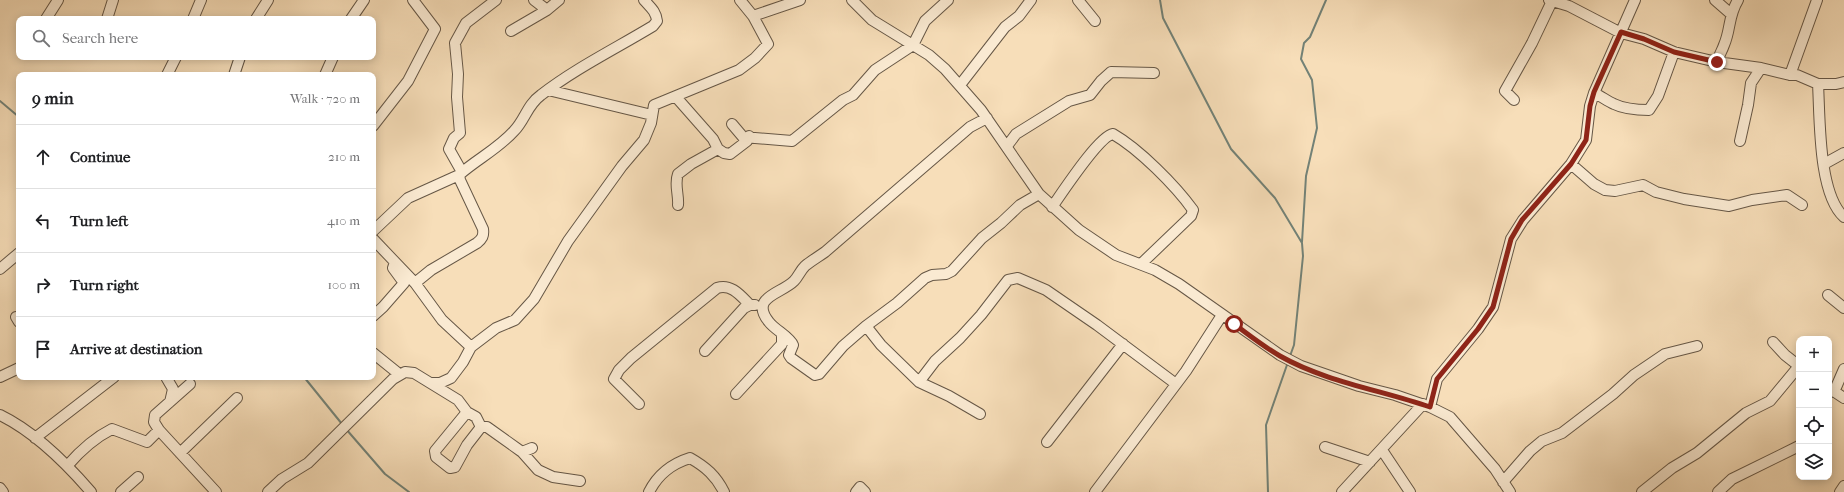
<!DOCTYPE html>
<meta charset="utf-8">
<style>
:root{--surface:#fff;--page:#f6f6f6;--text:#202124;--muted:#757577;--line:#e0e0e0}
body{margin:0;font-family:"IM FELL French Canon",serif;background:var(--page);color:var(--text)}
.controls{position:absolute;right:12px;bottom:12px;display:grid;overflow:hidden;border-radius:8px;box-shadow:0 2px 10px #0003}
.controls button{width:36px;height:36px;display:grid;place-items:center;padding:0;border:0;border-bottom:1px solid var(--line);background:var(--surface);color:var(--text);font:20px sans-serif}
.stop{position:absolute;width:12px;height:12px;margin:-9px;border:3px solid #8f2418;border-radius:50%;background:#fff}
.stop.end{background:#8f2418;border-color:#fff;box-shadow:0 1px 4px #0008}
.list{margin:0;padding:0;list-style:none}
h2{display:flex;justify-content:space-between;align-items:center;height:52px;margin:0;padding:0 16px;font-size:17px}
h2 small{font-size:13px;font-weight:400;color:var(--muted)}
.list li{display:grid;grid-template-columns:26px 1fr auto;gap:12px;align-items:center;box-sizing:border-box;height:64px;padding:0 16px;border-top:1px solid var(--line)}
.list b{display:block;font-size:15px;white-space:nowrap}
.list em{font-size:13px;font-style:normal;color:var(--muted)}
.icon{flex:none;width:22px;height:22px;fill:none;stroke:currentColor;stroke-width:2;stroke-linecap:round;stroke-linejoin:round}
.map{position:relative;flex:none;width:1844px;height:492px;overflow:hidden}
.search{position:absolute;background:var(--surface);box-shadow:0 2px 10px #0003;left:16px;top:16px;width:360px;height:44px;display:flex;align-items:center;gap:10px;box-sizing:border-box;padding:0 14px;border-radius:8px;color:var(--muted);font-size:15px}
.panel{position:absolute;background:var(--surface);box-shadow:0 2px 10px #0003;left:16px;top:72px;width:360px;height:308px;border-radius:8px}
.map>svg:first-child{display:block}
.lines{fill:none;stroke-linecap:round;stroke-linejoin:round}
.stream{stroke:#738277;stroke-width:2}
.minor-casing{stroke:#665746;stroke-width:12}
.minor{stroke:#faead2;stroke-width:10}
.route{stroke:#8f2418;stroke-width:5}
</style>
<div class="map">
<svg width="1844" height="492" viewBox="0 0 1844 492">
<rect width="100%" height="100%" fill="#f7deb9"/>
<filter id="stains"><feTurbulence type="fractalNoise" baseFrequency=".005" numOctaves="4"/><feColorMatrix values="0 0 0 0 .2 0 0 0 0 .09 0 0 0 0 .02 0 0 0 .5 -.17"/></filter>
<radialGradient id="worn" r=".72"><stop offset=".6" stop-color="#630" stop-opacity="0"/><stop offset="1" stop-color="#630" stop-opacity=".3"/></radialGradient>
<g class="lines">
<!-- stream -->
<path class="stream" d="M1160 0 1163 18 1231 149 1275 198 1302 243 1303 256 1294 345 1290 356
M0 101 19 117
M1302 242 1306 176 1317 128 1312 80 1301 59 1304 43 1310 37 1326 0
M304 377 342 424
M346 429 385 474 409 492
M1268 492 1266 425 1288 362"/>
<defs>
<path id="minor" d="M534 0 547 10
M852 0 872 20 929 55 945 69 981 110 1039 194 1079 230 1116 255 1155 270 1179 284 1280 355 1301 366 1359 386 1395 395 1430 407 1450 417 1495 469 1510 492
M1078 0 1095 21
M1549 0 1569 6 1621 33 1644 39 1674 52 1717 62 1761 68 1790 75H1797L1818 84H1836L1844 82
M1715 0 1731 14
M753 16 800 0
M46 19 58 0
M107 19 113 0
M193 19 201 0
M256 19 268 0
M351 19 364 0
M511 31 547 10 559 0
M1717 62C1719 55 1722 51 1724 45 1731 29 1728 16 1738 0
M167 75 176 57
M234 75 240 57
M325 75 333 57
M1790 75 1817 0
M1818 84C1820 117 1818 194 1844 217
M960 85 1005 27 1019 16 1031 0
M548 90 652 115
M1594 93C1601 96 1607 101 1614 104 1624 109 1637 110 1649 110L1658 96 1674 52
M676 97 713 139 718 149 724 153 730 154 747 141 749 136
M1514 100 1505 91 1532 43 1552 1
M987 118 970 127 825 252C818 257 811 261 805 266 800 271 798 277 794 281 781 294 749 297 769 322 775 330 790 337 793 345L789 355 791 358 815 375 819 374 843 346 866 326 897 303 925 278 932 275 946 274 952 271 982 238 1001 223 1020 205 1039 194
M732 124 743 137 792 141 843 100 853 95 875 70 913 45 925 21 948 0
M373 126 408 81 435 29 413 0
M1740 141 1748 105 1751 83 1761 68
M1007 146 1016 134 1069 101 1090 95 1101 81 1111 72 1154 73
M1571 164 1594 184 1605 190 1615 191 1643 185 1656 192 1684 199 1729 206 1752 200 1787 195 1802 205
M1824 164 1844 153
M462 172 449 149 454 138 460 133 457 97 458 74 455 43 466 23 496 0
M678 205C679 195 674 184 678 174L691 164 718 149
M1052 207C1062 193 1099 136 1113 134 1139 149 1175 185 1193 210L1191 216 1141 264
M373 231 408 198 459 175
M373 239 415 283 442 320 471 347
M0 269 19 253
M415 283 431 270 477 243C482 239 484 236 483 229L460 180 459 175C477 159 498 149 514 131 525 120 527 105 541 95 576 68 615 49 653 26L657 21C656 11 650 7 644 0
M1828 295 1844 308
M373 316 383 307 404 283 393 268 394 265
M16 317 19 322
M866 326 881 345 919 382 949 396 980 414
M1773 342 1785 355 1799 366
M705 351 744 308 750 305H755
M373 353 399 374
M0 377 19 368
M166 377 173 389 170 402
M919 382 935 361 960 338 981 315 1008 280 1018 278 1046 290 1097 325 1176 384
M431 383H440L451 378 463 362 471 347 496 328 515 320 534 299 568 241 622 166 644 140 651 123 654 105 739 70 755 58 768 44 753 16 740 0
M190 384 155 415 154 422 159 430 216 492
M1829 388 1844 398
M1834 392 1844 369
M736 394 782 344V335
M639 404 614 379 619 370 631 358 717 288C731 283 741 296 750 305
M1430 407 1437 379 1478 329 1493 307 1511 239 1523 220 1571 164 1586 140 1590 106 1594 93 1635 0
M467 412 435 451 436 457 450 468 455 467 467 445 481 427
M0 415C35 432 66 463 91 492
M481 427H487L522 452 532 448
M35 438 114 377
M1047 442 1123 344
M1325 447 1370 462
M1382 450 1410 492
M522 452 538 470 553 477 580 481
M180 453 237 398
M67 466C80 451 94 438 112 429L147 442 159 430
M1503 482 1530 451 1542 441 1562 433 1613 394 1634 375 1665 354 1697 346
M0 488 3 492
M121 492 138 477
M268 492 282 479 308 463 393 379 405 372 414 373 458 400 467 412 476 417 481 427
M649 492C658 474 671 464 690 458 706 467 716 476 724 492
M856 492 860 487 865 492
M1095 492 1186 371 1222 315
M1342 492 1423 404
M1642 492 1672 468 1697 453 1746 413 1770 401 1799 366
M1718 492 1732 479 1799 446
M1840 492 1844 486"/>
</defs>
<!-- minor casing -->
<use href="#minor" class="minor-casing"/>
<!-- minor -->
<use href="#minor" class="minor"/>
</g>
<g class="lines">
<!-- route -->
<path class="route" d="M1234 324C1249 335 1264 347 1280 356 1326 382 1381 390 1430 407L1437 379 1478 329 1493 307 1511 239 1522 220 1571 164 1586 140 1590 106 1594 92 1621 32 1644 39 1674 52 1717 62"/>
</g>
<rect width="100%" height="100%" filter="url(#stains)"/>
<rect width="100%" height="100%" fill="url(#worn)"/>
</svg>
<div class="controls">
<button>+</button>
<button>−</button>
<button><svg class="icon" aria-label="locate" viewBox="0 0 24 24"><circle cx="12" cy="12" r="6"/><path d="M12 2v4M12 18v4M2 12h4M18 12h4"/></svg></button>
<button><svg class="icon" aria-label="layers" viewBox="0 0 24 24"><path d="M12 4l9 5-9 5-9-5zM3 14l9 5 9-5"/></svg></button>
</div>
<div class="stop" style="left:1234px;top:324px"></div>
<div class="stop end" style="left:1717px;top:62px"></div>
<div class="search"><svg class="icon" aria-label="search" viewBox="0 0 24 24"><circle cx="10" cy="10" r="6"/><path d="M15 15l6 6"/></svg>Search here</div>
<section class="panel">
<h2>9 min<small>Walk · 720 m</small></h2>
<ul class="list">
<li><svg class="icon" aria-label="ahead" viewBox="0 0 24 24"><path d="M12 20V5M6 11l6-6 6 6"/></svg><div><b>Continue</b></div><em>210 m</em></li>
<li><svg class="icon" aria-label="left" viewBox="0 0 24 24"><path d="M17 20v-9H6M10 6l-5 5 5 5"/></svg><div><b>Turn left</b></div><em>410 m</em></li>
<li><svg class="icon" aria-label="right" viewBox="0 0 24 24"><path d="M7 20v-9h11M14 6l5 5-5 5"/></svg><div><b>Turn right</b></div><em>100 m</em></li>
<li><svg class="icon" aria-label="arrive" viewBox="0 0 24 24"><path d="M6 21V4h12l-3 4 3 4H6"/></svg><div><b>Arrive at destination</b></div></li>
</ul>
</section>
</div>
